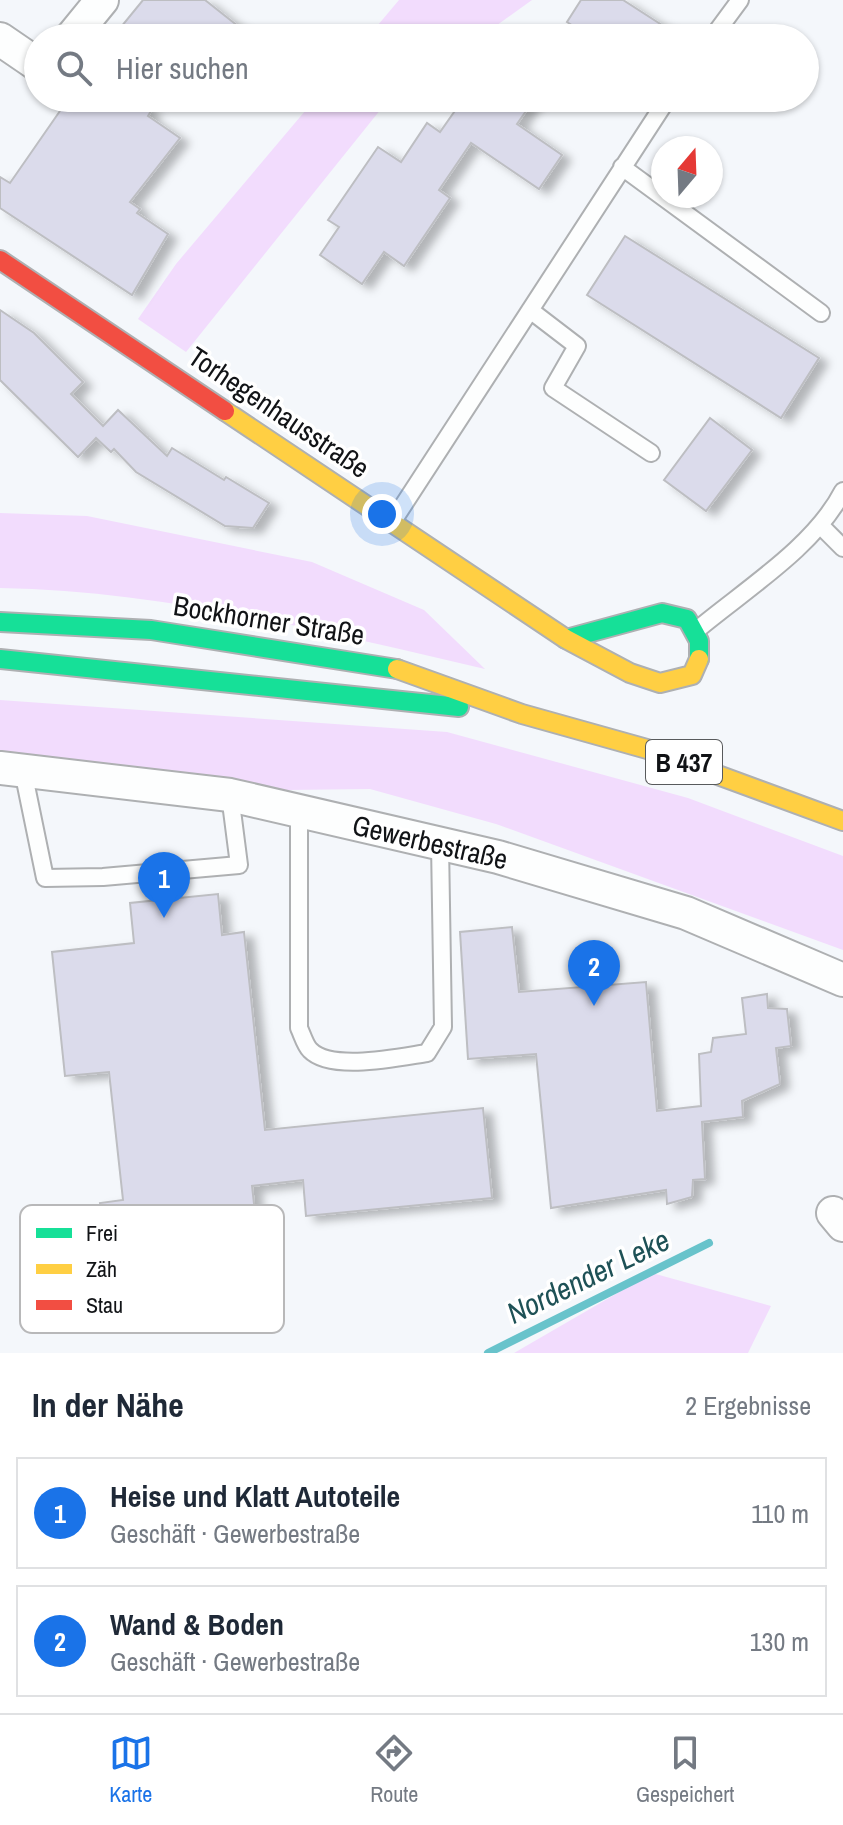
<!DOCTYPE html>
<html lang="de">
<meta charset="utf-8">
<style>
:root{--surface:#fff;--page:#f2f2f3;--text:#1f2937;--muted:#747a83;--line:#e0e1e3;--accent:#1a73e8}
body{margin:0;font-family:"Archivo Narrow",sans-serif;background:var(--page);color:var(--text)}
.compass{position:absolute;left:651px;top:136px;width:72px;height:72px;border-radius:50%;background:var(--surface);box-shadow:0 2px 6px #0004;rotate:19deg}
.you{position:absolute;left:382px;top:514px;width:28px;height:28px;margin:-20px;border:6px solid #fff;border-radius:50%;background:#1a73e8;box-shadow:0 0 0 12px #1a73e833}
.badge{display:grid;place-items:center;width:52px;height:52px;border-radius:50%;background:var(--accent);color:#fff;font-size:26px;font-weight:700}
.pin{position:absolute;translate:-50% -66px;filter:drop-shadow(0 2px 4px #0008)}
.pin::after{content:'';position:absolute;top:42px;width:28px;height:24px;background:inherit;clip-path:polygon(0 0,100% 0,50% 100%)}
.list{margin:0;padding:0;list-style:none}
h2{display:flex;justify-content:space-between;align-items:center;height:104px;margin:0;padding:0 32px;font-size:34px}
h2 small{font-size:26px;font-weight:400;color:var(--muted)}
.list li{display:grid;grid-template-columns:52px 1fr auto;gap:24px;align-items:center;box-sizing:border-box;height:112px;margin:0 16px 16px;padding:0 16px;border:2px solid var(--line);border-radius:0px}
.list b{display:block;font-size:30px;white-space:nowrap}
.list p{margin:0;font-size:26px;white-space:nowrap;color:var(--muted)}
.list em{font-size:26px;font-style:normal;color:var(--muted)}
.icon{flex:none;width:44px;height:44px;fill:none;stroke:currentColor;stroke-width:2;stroke-linecap:round;stroke-linejoin:round}
.map{position:relative;flex:none;width:843px;height:1353px;overflow:hidden}
.search{position:absolute;background:var(--surface);box-shadow:0 2px 6px #0004;left:24px;right:24px;top:24px;height:88px;display:flex;align-items:center;gap:20px;box-sizing:border-box;padding:0 28px;border-radius:44px;color:var(--muted);font-size:30px}
.sheet{height:360px;background:var(--surface)}
nav{display:flex;justify-content:space-around;align-items:center;box-sizing:border-box;height:112px;border-top:2px solid var(--line);background:var(--surface);font-size:22px;color:var(--muted)}
nav a{display:grid;justify-items:center;gap:4px}
nav .on{color:var(--accent)}
.map>svg:first-child{display:block}
.green{fill:#f2dcfd}
.lines{fill:none;stroke-linecap:round;stroke-linejoin:round}
.stream{stroke:#68c3cb;stroke-width:8}
.building{fill:#dbdbeb;stroke:#bdbec2;stroke-width:2;filter:url(#shadow)}
.lane-casing{stroke:#aeb0b2;stroke-width:20}
.street-casing{stroke:#aeb0b2;stroke-width:36}
.fast-casing{stroke:#aeb0b2;stroke-width:22}
.slow-casing{stroke:#aeb0b2;stroke-width:22}
.jam-casing{stroke:#aeb0b2;stroke-width:22}
.lane{stroke:#fdfefe;stroke-width:16}
.street{stroke:#fdfefe;stroke-width:32}
.fast{stroke:#16e098;stroke-width:18}
.slow{stroke:#ffcf43;stroke-width:18}
.jam{stroke:#f24e42;stroke-width:18}
.labels{text-anchor:middle;dominant-baseline:central;stroke-width:7;stroke-linejoin:round;paint-order:stroke}
.shield{fill:#fff;stroke:#585a5c;stroke-width:2}
.shield-label{font-size:26px;font-weight:bold;fill:#111316}
.street-label{font-size:28px;fill:#111316;stroke:#fff}
.water-label{font-size:30px;font-style:italic;fill:#1e5156;stroke:#fff}
.key{fill:#fff;stroke:#b8b8b9;stroke-width:2}
.key-label{font-size:22px;fill:#111316}
</style>
<div class="map">
<svg width="843" height="1353" viewBox="0 0 843 1353">
<defs>
<filter id="shadow"><feDropShadow dx="9" dy="5" stdDeviation="4" flood-color="#0004"/></filter>
</defs>
<rect width="100%" height="100%" fill="#f4f7fb"/>
<!-- green -->
<path class="green" d="M399 0H532L479 38H367Z
M316 98H396L381 109 186 352 138 319 176 264Z
M0 513 87 516 312 562 424 610 485 669C325 632 165 591 0 588Z
M0 700 447 732 688 798 843 856V950L496 824 370 789 287 790 0 751Z
M652 1273 771 1306 748 1353H514Z"/>
<g class="lines">
<!-- stream -->
<path class="stream" d="M488 1353 709 1243"/>
</g>
<!-- building -->
<path class="building" d="M143 0H205L253 38H112Z
M581 0H623L682 38H592L567 22Z
M69 98H134L151 111 148 116 180 138 130 202 140 209 137 213 168 234 132 295 0 208V177L10 183Z
M464 98H535L517 124 562 155 539 189 471 143 439 190 450 198 404 266 384 252 362 284 320 255 339 227 328 220 378 147 401 162 427 123 440 132Z
M625 236 819 358 781 418 587 295Z
M0 310 34 333 83 382 71 394 103 426 118 410 167 456 172 448 224 480 226 477 269 503 253 528 225 526 136 472 114 449 111 452 96 438 78 457 0 380Z
M710 418 752 450 706 511 664 480Z
M218 894 222 935 244 932 265 1130 483 1108 492 1198 306 1216 303 1180 252 1186 259 1248 107 1264 100 1203 123 1200 109 1072 65 1076 52 952 134 943 130 903Z
M512 927 519 992 646 982 657 1111 701 1106 699 1054 711 1052 713 1038 746 1034 742 998 767 994 768 1008 787 1009 791 1046 776 1048 780 1084 742 1101 743 1117 702 1122 705 1179 693 1180 692 1197 667 1204 666 1190 551 1208 536 1054 468 1059 460 932Z"/>
<g class="lines">
<defs>
<path id="lane" d="M712 38 740 0
M622 167 821 313
M530 310 577 346 553 388 651 453
M393 521 668 98
M820 525 843 548
M698 629C746 589 815 546 843 491
M23 771 45 878 103 877 239 865 230 795
M299 811V1028C302 1034 305 1045 310 1050 331 1072 400 1057 427 1053L443 1027 440 844"/>
<path id="street" d="M71 38 102 0
M0 39 38 65
M0 768 230 795 498 857 686 913 843 980
M833 1213 843 1225"/>
<path id="fast" d="M0 622 151 630 397 669
M566 639 662 613 687 619 699 641V659
M0 659 459 707"/>
<path id="slow" d="M225 411 566 639 630 673 660 683 692 675 699 659
M397 669 522 714 647 749 843 821"/>
<path id="jam" d="M0 260 225 411"/>
</defs>
<!-- lane casing -->
<use href="#lane" class="lane-casing"/>
<!-- street casing -->
<use href="#street" class="street-casing"/>
<!-- fast casing -->
<use href="#fast" class="fast-casing"/>
<!-- slow casing -->
<use href="#slow" class="slow-casing"/>
<!-- jam casing -->
<use href="#jam" class="jam-casing"/>
<!-- lane -->
<use href="#lane" class="lane"/>
<!-- street -->
<use href="#street" class="street"/>
<!-- fast -->
<use href="#fast" class="fast"/>
<!-- slow -->
<use href="#slow" class="slow"/>
<!-- jam -->
<use href="#jam" class="jam"/>
</g>
<g class="labels">
<!-- shield labels -->
<rect class="shield" x="646" y="740" width="76" height="44" rx="6"/>
<g class="shield-label">
<text x="684" y="762">B 437</text>
</g>
<!-- street labels -->
<g class="street-label">
<text transform="translate(279 412) rotate(34)">Torhegenhausstraße</text>
<text transform="translate(269 620) rotate(9)">Bockhorner Straße</text>
<text transform="translate(430 842) rotate(13)">Gewerbestraße</text>
</g>
<!-- water labels -->
<g class="water-label">
<text transform="translate(588 1276) rotate(-26)">Nordender Leke</text>
</g>
</g>
<!-- legend -->
<rect x="20" y="1205" width="264" height="128" rx="12" class="key"/>
<rect x="36" y="1228" width="36" height="10" fill="#16e098"/>
<rect x="36" y="1264" width="36" height="10" fill="#ffcf43"/>
<rect x="36" y="1300" width="36" height="10" fill="#f24e42"/>
<g class="key-label">
<text x="86" y="1241">Frei</text>
<text x="86" y="1277">Zäh</text>
<text x="86" y="1313">Stau</text>
</g>
</svg>
<svg class="compass" viewBox="-18 -18 36 36"><path d="M0-13l5 13h-10z" fill="#e53935"/><path d="M0 13l5-13h-10z" fill="#747a83"/></svg>
<div class="you"></div>
<div class="pin badge" style="left:164px;top:918px">1</div>
<div class="pin badge" style="left:594px;top:1006px">2</div>
<div class="search"><svg class="icon" aria-label="search" viewBox="0 0 24 24"><circle cx="10" cy="10" r="6"/><path d="M15 15l6 6"/></svg>Hier suchen</div>
</div>
<section class="sheet">
<h2>In der Nähe<small>2 Ergebnisse</small></h2>
<ul class="list">
<li><span class="badge">1</span><div><b>Heise und Klatt Autoteile</b><p>Geschäft · Gewerbestraße</p></div><em>110 m</em></li>
<li><span class="badge">2</span><div><b>Wand &amp; Boden</b><p>Geschäft · Gewerbestraße</p></div><em>130 m</em></li>
</ul>
</section>
<nav>
<a class="on"><svg class="icon" aria-label="map" viewBox="0 0 24 24"><path d="M3 6l6-2 6 2 6-2v14l-6 2-6-2-6 2zM9 4v14M15 6v14"/></svg>Karte</a>
<a><svg class="icon" aria-label="directions" viewBox="0 0 24 24"><path d="M12 3l9 9-9 9-9-9zM9 14v-3h6M13 9l2 2-2 2"/></svg>Route</a>
<a><svg class="icon" aria-label="saved" viewBox="0 0 24 24"><path d="M7 4h10v16l-5-4-5 4z"/></svg>Gespeichert</a>
</nav>
